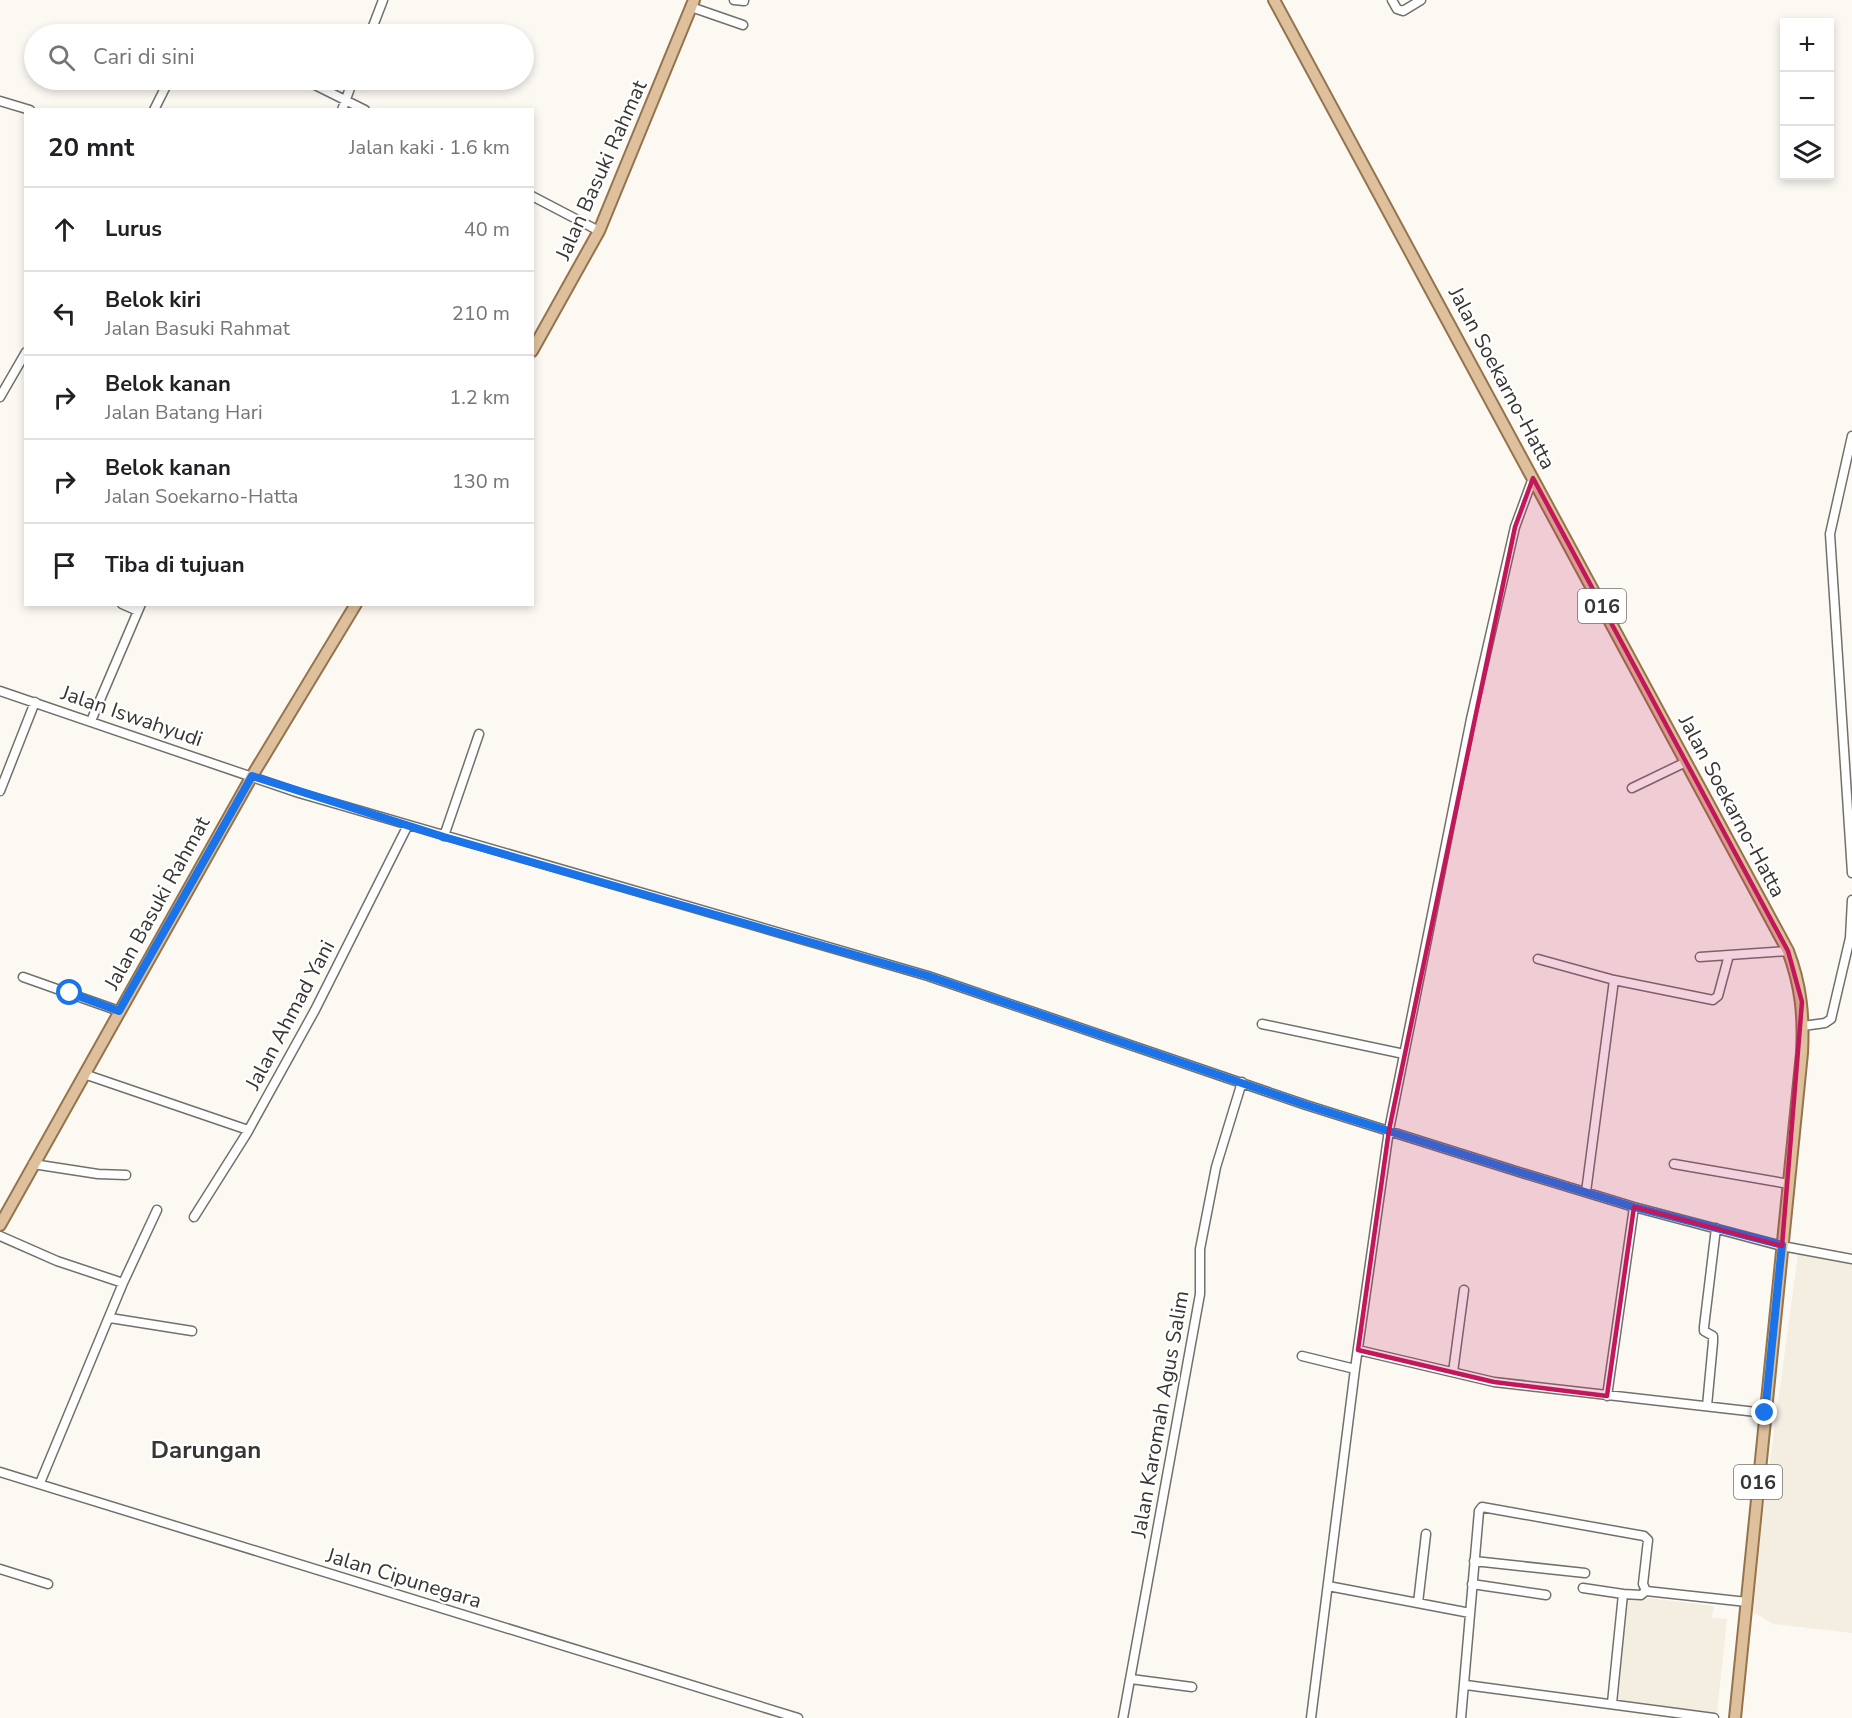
<!DOCTYPE html>
<html lang="id">
<meta charset="utf-8">
<style>
:root{--surface:#fff;--page:#f2f2f2;--text:#202124;--muted:#757577;--line:#e0e0e0}
body{margin:0;font-family:"Nunito Sans",sans-serif;background:var(--page);color:var(--text)}
.controls{position:absolute;right:18px;top:18px;display:grid;overflow:hidden;border-radius:0px;box-shadow:0 3px 9px #0003}
.controls button{width:54px;height:54px;display:grid;place-items:center;padding:0;border:0;border-bottom:2px solid var(--line);background:var(--surface);color:var(--text);font:30px sans-serif}
.stop{position:absolute;width:18px;height:18px;margin:-14px;border:4px solid #1a73e8;border-radius:50%;background:#fff}
.stop.end{background:#1a73e8;border-color:#fff;box-shadow:0 2px 6px #0008}
.list{margin:0;padding:0;list-style:none}
h2{display:flex;justify-content:space-between;align-items:center;height:78px;margin:0;padding:0 24px;font-size:26px}
h2 small{font-size:20px;font-weight:400;color:var(--muted)}
.list li{display:grid;grid-template-columns:39px 1fr auto;gap:18px;align-items:center;box-sizing:border-box;height:84px;padding:0 24px;border-top:2px solid var(--line)}
.list b{display:block;font-size:22px;white-space:nowrap}
.list p{margin:0;font-size:20px;white-space:nowrap;color:var(--muted)}
.list em{font-size:20px;font-style:normal;color:var(--muted)}
.icon{flex:none;width:33px;height:33px;fill:none;stroke:currentColor;stroke-width:2;stroke-linecap:round;stroke-linejoin:round}
.map{position:relative;flex:none;width:1852px;height:1718px;overflow:hidden}
.search{position:absolute;background:var(--surface);box-shadow:0 3px 9px #0003;left:24px;top:24px;width:510px;height:66px;display:flex;align-items:center;gap:15px;box-sizing:border-box;padding:0 21px;border-radius:33px;color:var(--muted);font-size:22px}
.panel{position:absolute;background:var(--surface);box-shadow:0 3px 9px #0003;left:24px;top:108px;width:510px;height:498px;border-radius:0px}
.map>svg:first-child{display:block}
.built{fill:#f4eee1}
.lines{fill:none;stroke-linecap:round;stroke-linejoin:round}
.minor-casing{stroke:#72706a;stroke-width:11}
.major-casing{stroke:#95744d;stroke-width:14}
.minor{stroke:#fff;stroke-width:8}
.major{stroke:#dec09c;stroke-width:10}
.route{stroke:#1a73e8;stroke-width:8}
.marked{fill:#c2185b;fill-opacity:0.2;stroke:#c2185b;stroke-width:4.5;stroke-linejoin:round}
.labels{text-anchor:middle;dominant-baseline:central;stroke-width:4.5;stroke-linejoin:round;paint-order:stroke}
.shield{fill:#fff;stroke:#737271;stroke-width:1.5}
.shield-label{font-size:20px;font-weight:bold;fill:#373634}
.street-label{font-size:21px;fill:#373634;stroke:#fff}
.quarter-label{font-size:24px;font-weight:bold;fill:#373634;stroke:#fff}
</style>
<div class="map">
<svg width="1852" height="1718" viewBox="0 0 1852 1718">
<rect width="100%" height="100%" fill="#fcf9f3"/>
<!-- built -->
<path class="built" d="M1798 1254 1852 1264V1633L1773 1624 1750 1610Z
M1625 1595 1714 1606 1712 1618 1727 1619 1717 1713 1615 1700Z"/>
<g class="lines">
<defs>
<path id="minor" d="M734 0 744 1
M1392 0 1397 9 1403 11 1421 0
M691 7 743 25
M192 34H194
M370 34 383 0
M305 80 365 110
M0 101 30 110
M154 110 169 80
M342 110 353 80
M532 196 599 231
M0 397 26 352
M1852 436 1830 534 1852 873
M122 604 138 611
M0 691 299 793 928 976 1306 1105 1519 1172 1634 1207 1782 1246 1852 1259
M91 721 141 604
M1632 788 1686 762
M0 791 35 702
M444 836 479 734
M1700 957 1788 951
M1538 959 1614 980 1713 1000 1718 996 1729 955
M23 977 119 1011
M1262 1024 1404 1054
M1803 1026 1825 1023 1831 1019 1850 938 1852 900
M84 1074 248 1130
M33 1164 98 1174 126 1175
M1674 1164 1789 1184
M1586 1192 1614 980
M194 1217 247 1133 315 1010 408 825
M0 1236 57 1261 123 1283
M110 1318 192 1331
M1358 1350 1494 1382 1765 1413
M1302 1356 1355 1369
M1453 1372 1464 1290
M1607 1396 1634 1207
M1707 1406 1713 1342V1336L1704 1331V1327L1716 1228
M0 1472 798 1718
M40 1483 123 1283 157 1210
M1474 1561 1585 1573
M0 1569 48 1584
M1472 1584 1546 1595
M1328 1586 1470 1613
M1583 1588 1623 1594
M1418 1603 1426 1534
M1131 1679 1192 1687
M1466 1685 1714 1718
M1612 1703 1623 1594 1641 1595 1646 1591
M1123 1718 1200 1294V1249L1216 1167 1242 1082
M1311 1718 1355 1369 1389 1130 1471 719 1515 527 1533 478
M1461 1718 1479 1511 1482 1507 1644 1536 1648 1540 1643 1584 1646 1591 1747 1602"/>
<path id="major" d="M1274 0 1788 951C1801 985 1804 1016 1802 1053L1735 1718
M532 351 599 231 694 0
M0 1225 252 776 356 604"/>
</defs>
<!-- minor casing -->
<use href="#minor" class="minor-casing"/>
<!-- major casing -->
<use href="#major" class="major-casing"/>
<!-- minor -->
<use href="#minor" class="minor"/>
<!-- major -->
<use href="#major" class="major"/>
</g>
<g class="lines">
<!-- route -->
<path class="route" d="M70 993 119 1011 252 776 444 837 928 976 1306 1105 1519 1172 1634 1207 1782 1245 1765 1413"/>
</g>
<!-- marked area -->
<path class="marked" d="M1533 478 1788 951 1802 1002 1782 1246 1634 1207 1607 1396 1494 1382 1358 1350 1389 1130 1515 527Z"/>
<g class="labels">
<!-- shield labels -->
<g class="shield">
<rect x="1578" y="589" width="48" height="34" rx="4.5"/>
<rect x="1734" y="1465" width="48" height="34" rx="4.5"/>
</g>
<g class="shield-label">
<text x="1602" y="606">016</text>
<text x="1758" y="1482">016</text>
</g>
<!-- street labels -->
<g class="street-label">
<text transform="translate(601 170) rotate(-66)">Jalan Basuki Rahmat</text>
<text transform="translate(1502 378) rotate(62)">Jalan Soekarno-Hatta</text>
<text transform="translate(132 716) rotate(19)">Jalan Iswahyudi</text>
<text transform="translate(1732 806) rotate(62)">Jalan Soekarno-Hatta</text>
<text transform="translate(157 903) rotate(-61)">Jalan Basuki Rahmat</text>
<text transform="translate(290 1015) rotate(-62)">Jalan Ahmad Yani</text>
<text transform="translate(1160 1414) rotate(-80)">Jalan Karomah Agus Salim</text>
<text transform="translate(404 1578) rotate(17)">Jalan Cipunegara</text>
</g>
<!-- quarter labels -->
<g class="quarter-label">
<text x="206" y="1450">Darungan</text>
</g>
</g>
</svg>
<div class="controls">
<button>+</button>
<button>−</button>
<button><svg class="icon" aria-label="layers" viewBox="0 0 24 24"><path d="M12 4l9 5-9 5-9-5zM3 14l9 5 9-5"/></svg></button>
</div>
<div class="stop" style="left:70px;top:993px"></div>
<div class="stop end" style="left:1765px;top:1413px"></div>
<div class="search"><svg class="icon" aria-label="search" viewBox="0 0 24 24"><circle cx="10" cy="10" r="6"/><path d="M15 15l6 6"/></svg>Cari di sini</div>
<section class="panel">
<h2>20 mnt<small>Jalan kaki · 1.6 km</small></h2>
<ul class="list">
<li><svg class="icon" aria-label="ahead" viewBox="0 0 24 24"><path d="M12 20V5M6 11l6-6 6 6"/></svg><div><b>Lurus</b></div><em>40 m</em></li>
<li><svg class="icon" aria-label="left" viewBox="0 0 24 24"><path d="M17 20v-9H6M10 6l-5 5 5 5"/></svg><div><b>Belok kiri</b><p>Jalan Basuki Rahmat</p></div><em>210 m</em></li>
<li><svg class="icon" aria-label="right" viewBox="0 0 24 24"><path d="M7 20v-9h11M14 6l5 5-5 5"/></svg><div><b>Belok kanan</b><p>Jalan Batang Hari</p></div><em>1.2 km</em></li>
<li><svg class="icon" aria-label="right" viewBox="0 0 24 24"><path d="M7 20v-9h11M14 6l5 5-5 5"/></svg><div><b>Belok kanan</b><p>Jalan Soekarno-Hatta</p></div><em>130 m</em></li>
<li><svg class="icon" aria-label="arrive" viewBox="0 0 24 24"><path d="M6 21V4h12l-3 4 3 4H6"/></svg><div><b>Tiba di tujuan</b></div></li>
</ul>
</section>
</div>
